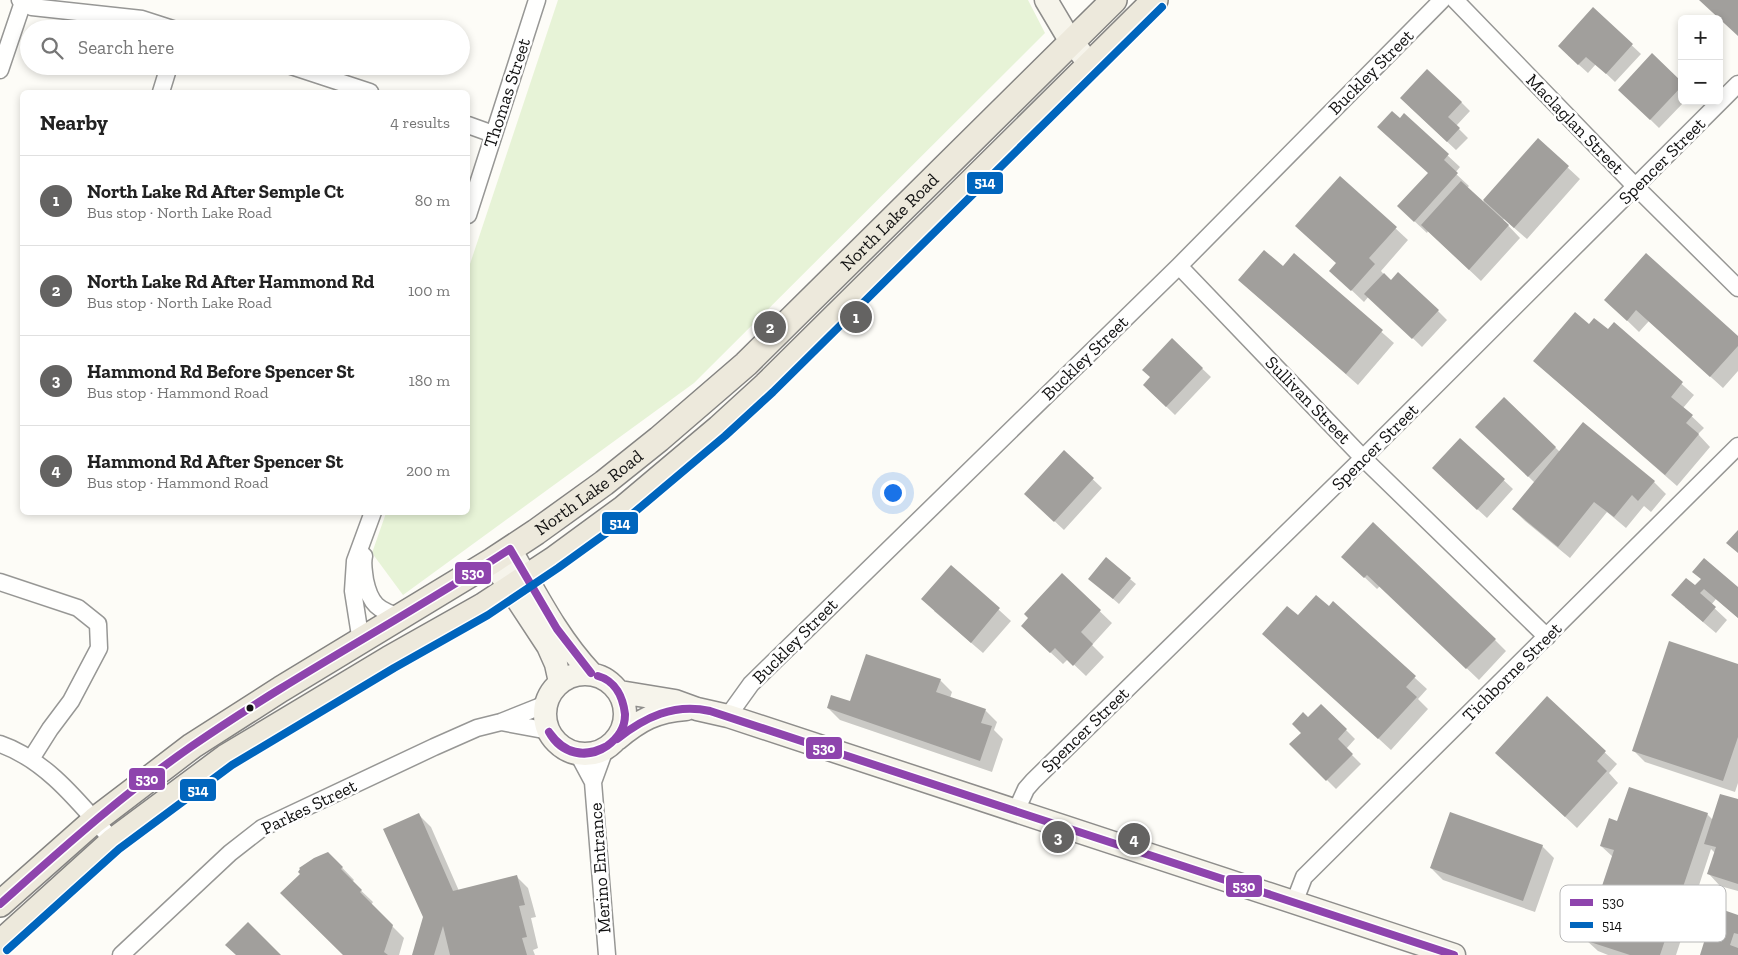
<!DOCTYPE html>
<meta charset="utf-8">
<style>
:root{--surface:#fff;--page:#f6f6f6;--text:#222;--muted:#767676;--line:#e0e0e0;--accent:#646362}
body{margin:0;font-family:"Zilla Slab",serif;background:var(--page);color:var(--text)}
.controls{position:absolute;right:15px;top:15px;display:grid;overflow:hidden;border-radius:8px;box-shadow:0 2px 8px #0003}
.controls button{width:45px;height:45px;display:grid;place-items:center;padding:0;border:0;border-bottom:1px solid var(--line);background:var(--surface);color:var(--text);font:25px sans-serif}
.you{position:absolute;left:892px;top:492px;width:18px;height:18px;margin:-12px;border:4px solid #fff;border-radius:50%;background:#1a73e8;box-shadow:0 0 0 8px #1a73e833}
.badge{display:grid;place-items:center;width:32px;height:32px;border-radius:50%;background:var(--accent);color:#fff;font-size:16px;font-weight:700}
.pin{position:absolute;translate:-50% -50%;border:2px solid #fff;box-shadow:0 1px 5px #0006}
.list{margin:0;padding:0;list-style:none}
h2{display:flex;justify-content:space-between;align-items:center;height:65px;margin:0;padding:0 20px;font-size:21px}
h2 small{font-size:16px;font-weight:400;color:var(--muted)}
.list li{display:grid;grid-template-columns:32px 1fr auto;gap:15px;align-items:center;box-sizing:border-box;height:90px;padding:0 20px;border-top:1px solid var(--line)}
.list b{display:block;font-size:19px;white-space:nowrap}
.list p{margin:0;font-size:16px;white-space:nowrap;color:var(--muted)}
.list em{font-size:16px;font-style:normal;color:var(--muted)}
.icon{flex:none;width:28px;height:28px;fill:none;stroke:currentColor;stroke-width:2;stroke-linecap:round;stroke-linejoin:round}
.map{position:relative;flex:none;width:1738px;height:955px;overflow:hidden}
.search{position:absolute;background:var(--surface);box-shadow:0 2px 8px #0003;left:20px;top:20px;width:450px;height:55px;display:flex;align-items:center;gap:12px;box-sizing:border-box;padding:0 18px;border-radius:28px;color:var(--muted);font-size:19px}
.panel{position:absolute;background:var(--surface);box-shadow:0 2px 8px #0003;left:20px;top:90px;width:450px;height:425px;border-radius:8px}
.map>svg:first-child{display:block}
.green{fill:#e7f3d7}
.shadow{fill:#0003}
.building{fill:#a19f9c}
.lines{fill:none;stroke-linecap:round;stroke-linejoin:round}
.street-casing{stroke:#979795;stroke-width:19}
.secondary-casing{stroke:#8e8d8b;stroke-width:25}
.primary-casing{stroke:#858482;stroke-width:28}
.street{stroke:#fffffe;stroke-width:16}
.secondary{stroke:#f6f4eb;stroke-width:22}
.primary{stroke:#ede9dc;stroke-width:25}
.bus-1-casing{stroke:#fff;stroke-width:11}
.bus-2-casing{stroke:#fff;stroke-width:11}
.bus-1{stroke:#8e44ad;stroke-width:8}
.bus-2{stroke:#0065bd;stroke-width:8}
.bus-dot{fill:#111;stroke:#fff;stroke-width:2}
.labels{text-anchor:middle;dominant-baseline:central;stroke-width:5;stroke-linejoin:round;paint-order:stroke}
.street-label{font-size:18px;fill:#111;stroke:#fff}
.key{fill:#fff;stroke:#b8b8b8;stroke-width:1}
.key-label{font-size:14px;fill:#111}
.line-badge{stroke:#fff;stroke-width:2}
.badge-label{font-size:14px;text-anchor:middle;font-weight:bold;fill:#fff}
</style>
<div class="map">
<svg width="1738" height="955" viewBox="0 0 1738 955">
<rect width="100%" height="100%" fill="#fdfcf7"/>
<!-- green -->
<path class="green" d="M558 0H1028L1045 33 694 383 403 595 372 553 386 513 468 512V270Z"/>
<!-- shadow -->
<path class="shadow" d="M1593 9 1641 54 1615 82 1596 64 1588 73 1568 55Z
M1682 83V101H1685L1659 128 1620 90Z
M1461 102 1470 111 1456 126 1468 138 1456 150 1410 107Z
M1404 115 1460 167 1455 173 1469 186 1467 188 1483 202 1538 140 1580 179 1527 239 1504 219 1503 220 1520 238 1481 281 1428 231 1427 233 1411 218 1429 174 1400 120Z
M1340 177 1408 240 1381 271 1386 277 1438 311 1447 320 1422 347 1369 296 1364 302 1343 282 1337 263Z
M1294 255 1394 343 1358 385 1239 280 1283 268Z
M1606 300 1738 338V371L1723 388 1649 321 1639 332Z
M1614 324 1694 395 1683 408 1704 428 1698 434 1710 447 1677 486 1534 361 1589 326 1608 331Z
M1172 340 1211 377 1175 415 1144 385 1151 378Z
M1504 398 1560 452 1654 482 1666 494 1651 512 1644 506 1626 528 1607 512 1570 558 1525 521 1513 509 1535 483 1489 438Z
M1460 439 1513 489 1487 518 1442 477Z
M1064 452 1102 488 1064 530 1035 503Z
M1343 557 1495 640 1506 651 1479 680 1380 586 1377 589Z
M951 566 1011 621 983 653 934 611Z
M1062 575 1112 623 1092 645 1104 657 1086 676 1068 659 1063 664 1035 638Z
M1130 579 1136 584 1119 604 1096 584Z
M1695 587 1738 589V618L1716 599 1711 605 1727 620 1716 633 1685 607Z
M1333 603 1427 689 1418 699 1428 709 1391 750 1276 645 1329 608Z
M1738 666V783L1735 792 1645 762 1633 750Z
M940 680 952 692 950 698 985 710 997 722 994 730 1003 739 992 772 840 720 828 708Z
M1547 698 1617 764 1609 773 1618 783 1577 828 1497 753Z
M1321 705 1355 739 1346 749 1361 764 1336 789 1291 744 1302 733 1308 719Z
M1738 801V891L1720 886 1709 874 1715 853 1711 849 1676 955H1608L1598 951 1586 940 1613 857 1601 846 1618 822 1707 814 1713 820Z
M419 815 431 827 459 891 516 876 528 888 536 917 531 918 538 948 533 950 535 955H413L424 917Z
M1542 846 1554 858 1535 912 1443 880 1431 868Z
M328 853 354 880 352 882 373 902 371 905 404 938 399 955H345Z
M1738 916V955H1701Z"/>
<!-- building -->
<path class="building" d="M1699 0H1738V36Z
M1593 7 1633 44 1606 74 1586 57 1578 65 1558 46Z
M1652 53 1682 82V86L1650 120 1618 90Z
M1427 69 1462 102 1448 117 1460 128 1447 142 1400 98Z
M1392 111 1400 118 1404 113 1449 154 1444 160 1458 173 1414 222 1397 206 1428 173 1377 127Z
M1538 138 1569 166 1514 228 1483 200Z
M1340 176 1397 227 1369 258 1375 264 1351 291 1329 271 1336 263 1295 226Z
M1461 181 1509 225 1469 270 1421 225Z
M1264 250 1283 266 1294 253 1383 330 1346 374 1238 280Z
M1646 253 1738 336V346L1710 377 1636 310 1627 321 1604 300Z
M1398 272 1439 310 1412 339 1364 294 1384 273 1391 280Z
M1575 312 1589 324 1594 318 1608 329 1614 322 1683 382 1671 397 1693 415 1686 423 1699 434 1665 475 1533 361Z
M1172 338 1203 368 1166 407 1143 385 1150 377 1142 370Z
M1504 397 1556 447 1528 477 1475 427Z
M1583 422 1655 481 1638 501 1632 495 1614 517 1594 502 1558 547 1512 509Z
M1460 438 1505 479 1477 510 1432 468Z
M1064 450 1094 478 1054 522 1024 494Z
M1373 522 1496 639 1466 669 1367 575 1364 578 1341 557Z
M1738 530V553L1726 543Z
M1106 557 1131 578 1113 599 1088 579Z
M1704 558 1738 587V618L1704 589 1700 593 1716 607 1703 622 1671 595 1686 578 1695 585 1701 579 1692 572Z
M951 565 1000 608 971 643 921 599Z
M1062 573 1101 610 1081 632 1093 644 1073 666 1055 648 1050 653 1021 626 1028 618 1024 614Z
M1316 595 1329 606 1333 601 1416 676 1406 687 1417 697 1378 739 1262 634 1287 606 1298 615Z
M1669 641 1738 664V737L1723 781 1632 751Z
M866 654 941 679 936 692 986 709 981 723 992 726 980 761 827 708 831 695 850 701Z
M1547 696 1606 751 1597 761 1607 771 1565 817 1495 753Z
M1321 704 1347 729 1338 739 1353 754 1326 781 1289 744 1301 733 1292 724 1303 712 1308 717Z
M1629 787 1708 813 1660 955H1630L1584 940 1614 850 1600 846 1609 818 1617 821Z
M1720 794 1738 799V884L1707 874 1716 847 1704 844Z
M1450 812 1543 845 1523 901 1430 868Z
M419 813 453 891 517 875 525 905 519 906 527 937 522 938 527 955H450L443 926 434 955H412L423 917 383 829Z
M328 852 343 867 341 869 362 890 360 892 393 925 384 952 388 955H343L280 893 300 874 298 872 300 869 299 868 314 858Z
M1715 907 1738 915V934L1734 933 1730 945 1738 948V955H1700Z
M248 922 281 955H236L225 945Z"/>
<g class="lines">
<defs>
<path id="street" d="M20 0 32 7 142 19 173 29
M1455 0 1636 187 1738 288
M291 66 370 92
M0 70 23 2
M161 92 169 66
M468 125 493 134
M468 215 537 0
M1179 266 1363 458 1547 637
M364 556C362 564 364 571 365 580 370 604 378 611 402 617
M0 582 78 608 98 624 99 648 71 701 50 729 31 759
M361 642 353 591 355 561 373 512
M728 716 751 684 1179 266 1442 0
M501 722 549 731
M0 744C47 760 81 805 113 841
M578 754 593 782 607 955
M593 782 605 749
M1016 811 1026 789 1033 781 1363 458 1738 84
M1294 903 1304 877 1738 446
M121 955 230 853 262 828 434 747 477 728 501 722 546 704"/>
<path id="secondary" d="M1046 0 1065 32 1090 65
M510 549C535 592 557 637 591 673
M492 561 548 646 556 664 560 682
M545 714a40 40 0 1 1 80 0a40 40 0 1 1-80 0Z
M620 692 675 701 697 709 728 716 1454 955
M617 739C640 720 656 711 686 709"/>
<g id="primary">
<path id="s1" d="M0 904 95 820 192 746 281 689 492 561 536 532 604 483 659 439 746 364 1114 0"/>
<path d="M0 943 113 841 226 757 389 659 483 606 553 560 624 508 719 428 766 385 1155 0"/>
</g>
</defs>
<!-- street casing -->
<use href="#street" class="street-casing"/>
<!-- secondary casing -->
<use href="#secondary" class="secondary-casing"/>
<!-- primary casing -->
<use href="#primary" class="primary-casing"/>
<!-- street -->
<use href="#street" class="street"/>
<!-- secondary -->
<use href="#secondary" class="secondary"/>
<!-- primary -->
<use href="#primary" class="primary"/>
<defs>
<path id="bus-1" d="M598 676C616 681 623 698 625 714
M549 732C565 754 583 758 607 746
M549 732C561 754 587 760 607 746
M617 739C645 717 674 703 710 711L1454 955
M607 746C618 738 625 729 625 715
M0 904C62 849 124 793 192 746 295 675 406 617 510 549L557 629 591 673"/>
<path id="bus-2" d="M7 950 119 849 232 765 394 668 488 615 558 568 630 516 725 436 773 392 1162 7"/>
</defs>
<!-- bus-1 casing -->
<use href="#bus-1" class="bus-1-casing"/>
<!-- bus-2 casing -->
<use href="#bus-2" class="bus-2-casing"/>
<!-- bus-1 -->
<use href="#bus-1" class="bus-1"/>
<!-- bus-2 -->
<use href="#bus-2" class="bus-2"/>
</g>
<!-- markers -->
<circle class="bus-dot" cx="250" cy="708" r="4.5"/>
<g class="labels">
<!-- street labels -->
<g class="street-label">
<text transform="translate(1371 72) rotate(-45)">Buckley Street</text>
<text transform="translate(507 93) rotate(-72)">Thomas Street</text>
<text transform="translate(1575 124) rotate(46)">Maclaglan Street</text>
<text transform="translate(1662 161) rotate(-45)">Spencer Street</text>
<text stroke="none"><textPath href="#s1" startOffset="1125">North Lake Road</textPath></text>
<text transform="translate(1085 358) rotate(-44)">Buckley Street</text>
<text transform="translate(1308 400) rotate(46)">Sullivan Street</text>
<text transform="translate(1375 447) rotate(-45)">Spencer Street</text>
<text stroke="none"><textPath href="#s1" startOffset="720">North Lake Road</textPath></text>
<text transform="translate(795 641) rotate(-45)">Buckley Street</text>
<text transform="translate(1512 672) rotate(-45)">Tichborne Street</text>
<text transform="translate(1085 730) rotate(-44)">Spencer Street</text>
<text transform="translate(309 807) rotate(-26)">Parkes Street</text>
<text transform="translate(600 868) rotate(-94)">Merino Entrance</text>
</g>
</g>
<!-- legend -->
<rect x="1560" y="885" width="166" height="57" rx="8" class="key"/>
<rect x="1570" y="899" width="23" height="7" fill="#8e44ad"/>
<rect x="1570" y="922" width="23" height="6" fill="#0065bd"/>
<g class="key-label">
<text x="1602" y="907">530</text>
<text x="1602" y="930">514</text>
</g>
<g class="line-badge">
<rect x="966" y="171" width="38" height="24" rx="5" fill="#0065bd"/>
<rect x="601" y="511" width="38" height="24" rx="5" fill="#0065bd"/>
<rect x="454" y="561" width="38" height="24" rx="5" fill="#8e44ad"/>
<rect x="805" y="736" width="38" height="24" rx="5" fill="#8e44ad"/>
<rect x="128" y="767" width="38" height="24" rx="5" fill="#8e44ad"/>
<rect x="179" y="778" width="38" height="24" rx="5" fill="#0065bd"/>
<rect x="1225" y="874" width="38" height="24" rx="5" fill="#8e44ad"/>
</g>
<g class="badge-label">
<text x="985" y="187">514</text>
<text x="620" y="528">514</text>
<text x="473" y="578">530</text>
<text x="824" y="753">530</text>
<text x="147" y="784">530</text>
<text x="198" y="795">514</text>
<text x="1244" y="891">530</text>
</g>
</svg>
<div class="controls">
<button>+</button>
<button>−</button>
</div>
<div class="you"></div>
<div class="pin badge" style="left:856px;top:317px">1</div>
<div class="pin badge" style="left:770px;top:327px">2</div>
<div class="pin badge" style="left:1058px;top:837px">3</div>
<div class="pin badge" style="left:1134px;top:839px">4</div>
<div class="search"><svg class="icon" aria-label="search" viewBox="0 0 24 24"><circle cx="10" cy="10" r="6"/><path d="M15 15l6 6"/></svg>Search here</div>
<section class="panel">
<h2>Nearby<small>4 results</small></h2>
<ul class="list">
<li><span class="badge">1</span><div><b>North Lake Rd After Semple Ct</b><p>Bus stop · North Lake Road</p></div><em>80 m</em></li>
<li><span class="badge">2</span><div><b>North Lake Rd After Hammond Rd</b><p>Bus stop · North Lake Road</p></div><em>100 m</em></li>
<li><span class="badge">3</span><div><b>Hammond Rd Before Spencer St</b><p>Bus stop · Hammond Road</p></div><em>180 m</em></li>
<li><span class="badge">4</span><div><b>Hammond Rd After Spencer St</b><p>Bus stop · Hammond Road</p></div><em>200 m</em></li>
</ul>
</section>
</div>
